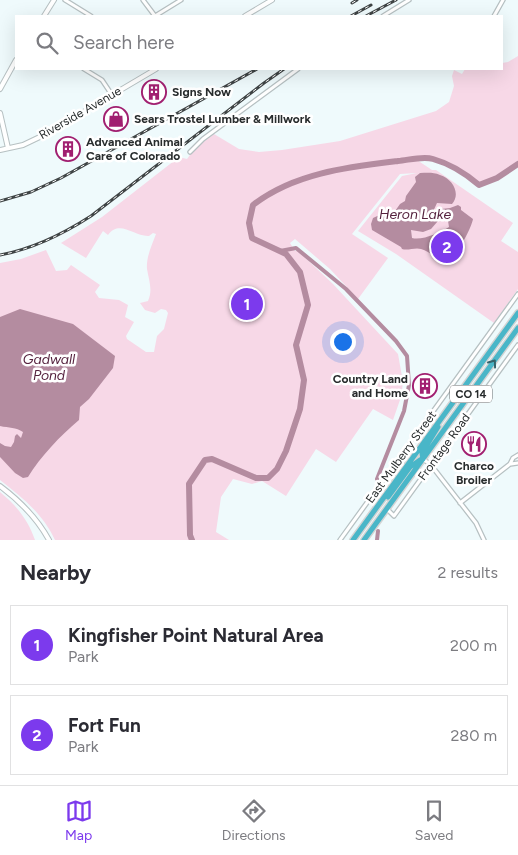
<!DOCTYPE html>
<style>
:root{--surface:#fff;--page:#f2f2f3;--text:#2b2b33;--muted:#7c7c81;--line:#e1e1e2;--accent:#7c3aed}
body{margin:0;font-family:Figtree,sans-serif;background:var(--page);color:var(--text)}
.you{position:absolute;left:342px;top:341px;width:18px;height:18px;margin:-12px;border:4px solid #fff;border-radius:50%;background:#1a73e8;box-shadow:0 0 0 8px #1a73e833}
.badge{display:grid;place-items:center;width:32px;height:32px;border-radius:50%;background:var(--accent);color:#fff;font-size:16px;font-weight:700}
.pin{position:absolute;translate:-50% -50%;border:2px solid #fff;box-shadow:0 1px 5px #0006}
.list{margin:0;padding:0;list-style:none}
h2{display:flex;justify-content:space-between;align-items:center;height:65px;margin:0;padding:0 20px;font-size:21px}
h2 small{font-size:16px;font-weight:400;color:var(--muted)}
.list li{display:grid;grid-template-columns:32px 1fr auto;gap:15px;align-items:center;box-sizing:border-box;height:80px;margin:0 10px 10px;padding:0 10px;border:1px solid var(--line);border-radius:0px}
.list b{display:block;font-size:19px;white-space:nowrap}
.list p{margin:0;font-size:16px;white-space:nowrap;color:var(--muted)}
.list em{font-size:16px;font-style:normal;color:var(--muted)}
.icon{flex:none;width:28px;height:28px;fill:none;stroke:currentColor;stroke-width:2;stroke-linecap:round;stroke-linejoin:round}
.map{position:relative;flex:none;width:518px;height:540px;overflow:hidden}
.search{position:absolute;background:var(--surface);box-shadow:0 5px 20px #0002;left:15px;right:15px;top:15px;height:55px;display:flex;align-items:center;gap:12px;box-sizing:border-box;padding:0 18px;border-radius:0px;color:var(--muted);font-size:19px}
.sheet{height:245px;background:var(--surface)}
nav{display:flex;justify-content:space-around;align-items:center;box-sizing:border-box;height:70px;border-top:1px solid var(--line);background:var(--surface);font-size:14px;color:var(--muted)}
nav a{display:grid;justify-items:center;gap:2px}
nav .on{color:var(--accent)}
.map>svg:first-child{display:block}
.green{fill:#f7d8e7}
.water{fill:#b48ca0;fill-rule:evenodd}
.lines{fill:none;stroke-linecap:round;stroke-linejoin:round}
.canal{stroke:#b48ca0;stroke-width:4}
.river{stroke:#b48ca0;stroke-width:6}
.street-casing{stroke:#b6c0c2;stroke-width:5.5}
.secondary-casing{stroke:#b6c0c2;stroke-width:6}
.highway-casing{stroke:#d4d5d5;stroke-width:8}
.street{stroke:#fff;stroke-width:3}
.secondary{stroke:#fff;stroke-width:4}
.highway{stroke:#49b6c8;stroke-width:5}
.rail-casing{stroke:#3f4445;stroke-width:3}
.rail{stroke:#fff;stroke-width:1;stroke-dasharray:4;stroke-linecap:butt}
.oneway{stroke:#35636b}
.labels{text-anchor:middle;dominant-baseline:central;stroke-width:5;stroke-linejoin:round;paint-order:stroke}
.shield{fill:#fff;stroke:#686b6c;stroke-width:1}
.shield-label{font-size:11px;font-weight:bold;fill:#282c2d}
.poi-label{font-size:12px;font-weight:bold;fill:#282c2d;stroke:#fff;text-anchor:start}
.street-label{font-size:12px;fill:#282c2d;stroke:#fff}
.water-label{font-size:14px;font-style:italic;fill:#55223e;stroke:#fff}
</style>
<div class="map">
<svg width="518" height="540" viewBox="0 0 518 540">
<rect width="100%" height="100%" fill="#effafc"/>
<!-- green -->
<path class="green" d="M518 56V164L497 178 479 185C461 171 441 155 417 160L432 170H436L513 223 501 241 518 252V289L494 323 396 254 358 231 402 176 417 173 400 174 352 234 388 258 358 299 330 269 295 239 290 243 295 251H298L333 284 398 354 403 382 401 397 393 420 373 409 336 462 316 449 286 496 262 481 252 484 233 479 221 497 216 532 229 540H55C43 514 22 497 0 480V263L21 259 46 250 56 271 67 270 71 265 100 285 95 292 99 298 119 300 128 305 125 317 134 322 126 336 127 339 146 352H154L157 336 164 329 168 313 166 310 161 309 155 313 145 310 140 303 148 301C153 290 149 281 147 269 146 257 152 245 156 234L153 233 149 236C134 237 120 219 108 235L103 231 86 258 61 243 102 217 179 157 187 159 195 148 214 134 239 149 259 152 282 150 340 141 436 111 449 102 454 86 452 76 454 70 462 74 465 69H502V63L508 62Z
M0 492C17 506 28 520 35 540H0Z"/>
<!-- water -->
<path class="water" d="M420 173C427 173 433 172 440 175 453 179 461 194 452 204L437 203 431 216H433L441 209 450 208 458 205 461 207V210L473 219C471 229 456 260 443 259 436 259 429 251 421 249 415 247 408 251 402 249L401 247 372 230 371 224 373 218 386 212 390 214H393L400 204 405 201 406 196 416 182 415 177ZM438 221H448L449 227C441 232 422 241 412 238L411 230 423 232 431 229Z
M20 309 73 324 115 356 113 368 89 399 80 407 79 420C61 435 40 457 28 477L23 478 15 473 0 457V443L5 446 11 447 14 442 15 436 17 434 21 438 23 432C16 427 9 428 0 426V317Z"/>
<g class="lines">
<!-- canal -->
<path class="canal" d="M280 251 296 248 346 289 396 341 407 356 409 385 404 411 377 479
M377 540 378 531"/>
<!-- river -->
<path class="river" d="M192 540 190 535 189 484 205 460 212 459 256 478H268L277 469 286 451 300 409 304 380 296 345 308 305 300 272 286 254 252 238 249 223 253 205C294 173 348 167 398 161 409 160 423 156 433 159 451 164 465 173 479 185L497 178 518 164"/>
<defs>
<path id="street" d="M65 0 91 16
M143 0 155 16
M155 16 181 0
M383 16 409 0
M494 16 503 0
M84 69 102 80 112 95
M190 152 203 139 298 69
M410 443 417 451
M423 459 431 465 476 523 484 540
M511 464 518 463
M460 503 510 464 513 458 518 455
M387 509 394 516 518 345
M340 540 518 294"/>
<path id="secondary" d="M44 16 54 0
M245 16 272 0
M0 89 16 60
M0 113 8 148
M0 150 23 145 46 134 156 69
M0 486C20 501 37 518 49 540"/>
<path id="highway" d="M423 459 422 453 438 427
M388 497 410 467 420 460
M353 540 518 313
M364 540 518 328"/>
</defs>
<!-- street casing -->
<use href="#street" class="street-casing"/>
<!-- secondary casing -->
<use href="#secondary" class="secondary-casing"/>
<!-- highway casing -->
<use href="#highway" class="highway-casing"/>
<!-- street -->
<use href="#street" class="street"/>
<!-- secondary -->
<use href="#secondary" class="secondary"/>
<!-- highway -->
<use href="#highway" class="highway"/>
<defs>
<path id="rail" d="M352 3 357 0
M351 16 371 5
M366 16 396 0
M0 201 31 192 61 178 257 69
M0 255C33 249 63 234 91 216L264 83 284 69"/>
</defs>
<!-- rail casing -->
<use href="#rail" class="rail-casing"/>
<!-- rail -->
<use href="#rail" class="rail"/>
</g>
<!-- one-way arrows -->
<defs><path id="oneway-chevron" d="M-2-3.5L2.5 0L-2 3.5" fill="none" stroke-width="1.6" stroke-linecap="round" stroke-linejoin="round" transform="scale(1.25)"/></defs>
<use class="oneway" href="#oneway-chevron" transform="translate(493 363) rotate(-54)"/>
<!-- icons -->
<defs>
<symbol id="building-ring" viewBox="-11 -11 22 22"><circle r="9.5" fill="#fff" stroke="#a11f70" stroke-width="1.5"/><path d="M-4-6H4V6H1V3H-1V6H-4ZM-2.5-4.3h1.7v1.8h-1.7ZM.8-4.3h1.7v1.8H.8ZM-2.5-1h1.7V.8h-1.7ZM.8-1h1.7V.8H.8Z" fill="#a11f70"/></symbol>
<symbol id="shop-ring" viewBox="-11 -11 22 22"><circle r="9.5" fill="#fff" stroke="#a11f70" stroke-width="1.5"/><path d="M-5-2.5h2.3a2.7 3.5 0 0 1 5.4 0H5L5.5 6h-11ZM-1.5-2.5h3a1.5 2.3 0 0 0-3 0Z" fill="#a11f70"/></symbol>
<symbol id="restaurant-ring" viewBox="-11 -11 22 22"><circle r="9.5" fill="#fff" stroke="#a11f70" stroke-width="1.5"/><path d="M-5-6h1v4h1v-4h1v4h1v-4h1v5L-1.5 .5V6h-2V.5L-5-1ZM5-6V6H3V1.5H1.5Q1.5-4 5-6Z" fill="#a11f70"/></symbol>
</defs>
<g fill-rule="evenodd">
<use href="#building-ring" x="140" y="78" width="28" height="28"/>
<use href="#shop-ring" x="102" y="105" width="28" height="28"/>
<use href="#building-ring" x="54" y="135" width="28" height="28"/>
<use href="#building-ring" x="411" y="372" width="28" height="28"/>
<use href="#restaurant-ring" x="460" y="430" width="28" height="28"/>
</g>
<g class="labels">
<!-- shield labels -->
<rect class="shield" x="450" y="385.5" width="42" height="17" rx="4"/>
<g class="shield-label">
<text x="471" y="394">CO 14</text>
</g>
<!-- poi labels -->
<g class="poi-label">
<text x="172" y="92">Signs Now</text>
<text x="134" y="119">Sears Trostel Lumber &amp; Millwork</text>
<text x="86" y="142">Advanced Animal<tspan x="86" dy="14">Care of Colorado</tspan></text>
<text x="408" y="379" text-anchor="end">Country Land<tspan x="408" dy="14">and Home</tspan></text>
<text x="474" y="466" text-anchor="middle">Charco<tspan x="474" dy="14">Broiler</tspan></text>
</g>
<!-- street labels -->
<g class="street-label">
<text transform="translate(80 113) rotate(-30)">Riverside Avenue</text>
<text transform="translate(444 447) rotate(-54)">Frontage Road</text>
<text transform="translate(401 457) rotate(-54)">East Mulberry Street</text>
</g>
<!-- water labels -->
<g class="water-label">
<text x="415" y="214">Heron Lake</text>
<text x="49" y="359">Gadwall<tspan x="49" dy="16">Pond</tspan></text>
</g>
</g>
</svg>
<div class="you"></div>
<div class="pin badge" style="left:247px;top:304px">1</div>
<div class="pin badge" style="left:447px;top:247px">2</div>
<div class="search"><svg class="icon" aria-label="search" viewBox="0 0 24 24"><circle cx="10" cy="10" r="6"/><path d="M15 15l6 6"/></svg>Search here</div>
</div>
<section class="sheet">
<h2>Nearby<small>2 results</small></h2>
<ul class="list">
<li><span class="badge">1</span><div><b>Kingfisher Point Natural Area</b><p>Park</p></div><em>200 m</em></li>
<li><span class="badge">2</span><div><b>Fort Fun</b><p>Park</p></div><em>280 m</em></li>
</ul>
</section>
<nav>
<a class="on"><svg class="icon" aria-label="map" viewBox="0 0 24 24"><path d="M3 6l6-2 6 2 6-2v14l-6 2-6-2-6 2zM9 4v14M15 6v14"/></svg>Map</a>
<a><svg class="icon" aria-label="directions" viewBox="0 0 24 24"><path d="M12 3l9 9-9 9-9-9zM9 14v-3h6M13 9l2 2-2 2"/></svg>Directions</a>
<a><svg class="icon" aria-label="saved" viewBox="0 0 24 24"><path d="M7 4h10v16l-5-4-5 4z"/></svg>Saved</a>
</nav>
